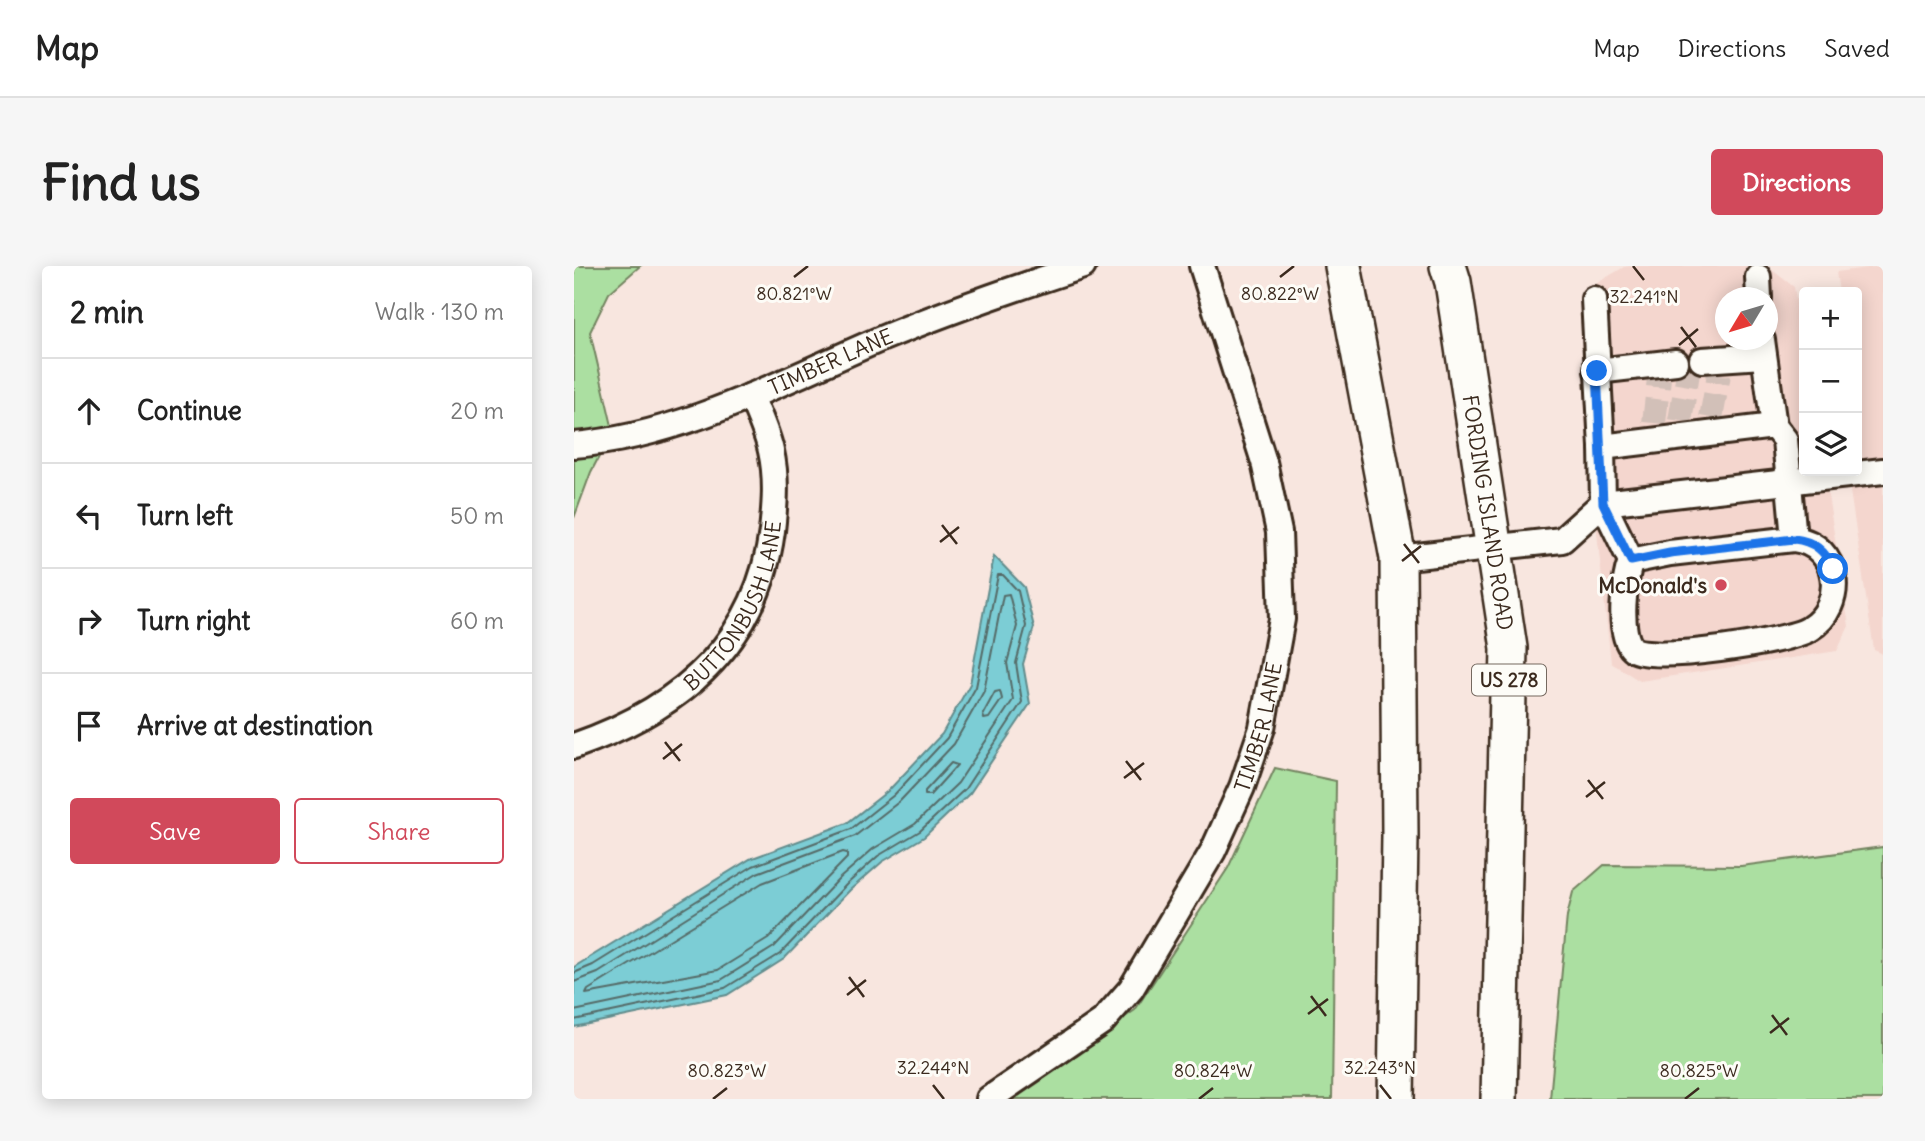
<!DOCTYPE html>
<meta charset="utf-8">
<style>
:root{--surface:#fff;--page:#f6f6f6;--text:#222;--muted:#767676;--line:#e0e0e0;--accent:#d1495b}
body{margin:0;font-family:Delius,sans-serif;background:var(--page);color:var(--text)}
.controls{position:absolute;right:21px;top:21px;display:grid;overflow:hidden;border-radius:7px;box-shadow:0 4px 18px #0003}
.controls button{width:63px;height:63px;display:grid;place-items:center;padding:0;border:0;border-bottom:2px solid var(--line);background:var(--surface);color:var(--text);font:35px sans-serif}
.compass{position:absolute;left:1141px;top:21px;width:63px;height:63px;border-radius:50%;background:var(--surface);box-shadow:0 4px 18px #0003;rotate:232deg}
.stop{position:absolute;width:21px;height:21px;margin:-16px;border:5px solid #1a73e8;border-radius:50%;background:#fff}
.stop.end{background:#1a73e8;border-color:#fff;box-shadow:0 2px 7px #0008}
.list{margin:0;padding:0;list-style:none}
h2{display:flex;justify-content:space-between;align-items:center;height:91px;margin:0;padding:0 28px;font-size:30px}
h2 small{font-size:23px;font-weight:400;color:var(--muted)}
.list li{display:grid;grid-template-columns:46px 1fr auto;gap:21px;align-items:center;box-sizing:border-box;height:105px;padding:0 28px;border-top:2px solid var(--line)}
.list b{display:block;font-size:26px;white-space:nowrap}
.list em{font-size:23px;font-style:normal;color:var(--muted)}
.actions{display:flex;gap:14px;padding:21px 28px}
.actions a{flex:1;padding:16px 0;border:2px solid var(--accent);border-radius:7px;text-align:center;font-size:24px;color:var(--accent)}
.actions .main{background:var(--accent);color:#fff}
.icon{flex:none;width:38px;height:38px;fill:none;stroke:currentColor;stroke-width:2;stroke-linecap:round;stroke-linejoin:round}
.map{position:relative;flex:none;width:1309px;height:833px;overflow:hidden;border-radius:7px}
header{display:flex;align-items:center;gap:42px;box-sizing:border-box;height:98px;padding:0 35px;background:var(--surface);border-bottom:2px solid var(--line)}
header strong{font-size:33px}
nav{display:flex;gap:38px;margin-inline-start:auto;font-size:24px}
.intro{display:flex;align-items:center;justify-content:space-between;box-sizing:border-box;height:168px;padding:0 42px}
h1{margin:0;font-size:49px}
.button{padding:18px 32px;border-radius:7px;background:var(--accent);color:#fff;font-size:24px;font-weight:700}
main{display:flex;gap:42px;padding:0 42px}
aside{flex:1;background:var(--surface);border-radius:7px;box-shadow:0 4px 18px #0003}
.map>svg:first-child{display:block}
.built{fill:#f4d6ce;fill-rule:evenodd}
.green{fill:#abdfa1;stroke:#738460;stroke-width:2}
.water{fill:#7ccdd5;stroke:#628c8c;stroke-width:2}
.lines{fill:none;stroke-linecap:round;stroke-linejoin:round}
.shore{stroke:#556b67;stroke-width:2}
.minor-tunnel{stroke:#d2c0b8;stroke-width:24;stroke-dasharray:24 12;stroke-linecap:butt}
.minor-casing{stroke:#3b2a1e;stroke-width:30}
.highway-casing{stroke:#3b2a1e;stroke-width:40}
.minor{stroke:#fdfcf7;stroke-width:24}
.highway{stroke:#fdfcf7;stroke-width:35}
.route{stroke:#1a73e8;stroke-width:9}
.ticks{fill:none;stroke:#3b2a1e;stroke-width:2.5}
.poi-dot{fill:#d1495b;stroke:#fdfcf7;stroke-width:2.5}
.labels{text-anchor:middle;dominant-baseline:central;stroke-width:6;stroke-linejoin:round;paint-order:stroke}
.shield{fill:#fdfcf7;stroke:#75695f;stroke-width:2}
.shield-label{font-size:19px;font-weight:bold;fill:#3b2a1e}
.street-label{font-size:21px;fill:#3b2a1e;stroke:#fdfcf7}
.poi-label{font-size:21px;font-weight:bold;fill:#3b2a1e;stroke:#fdfcf7;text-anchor:end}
.ticks-label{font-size:18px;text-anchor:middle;fill:#3b2a1e;stroke:#fdfcf7;stroke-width:6;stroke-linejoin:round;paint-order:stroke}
</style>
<header>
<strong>Map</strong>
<nav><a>Map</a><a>Directions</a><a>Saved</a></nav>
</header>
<div class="intro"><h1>Find us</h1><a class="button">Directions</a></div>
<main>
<aside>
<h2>2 min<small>Walk · 130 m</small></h2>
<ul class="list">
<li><svg class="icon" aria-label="ahead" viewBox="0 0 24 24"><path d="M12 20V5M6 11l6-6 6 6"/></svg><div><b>Continue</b></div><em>20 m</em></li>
<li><svg class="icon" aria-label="left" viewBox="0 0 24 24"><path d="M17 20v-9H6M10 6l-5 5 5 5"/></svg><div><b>Turn left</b></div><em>50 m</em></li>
<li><svg class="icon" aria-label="right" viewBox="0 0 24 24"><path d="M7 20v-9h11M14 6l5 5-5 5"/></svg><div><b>Turn right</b></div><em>60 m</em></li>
<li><svg class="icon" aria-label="arrive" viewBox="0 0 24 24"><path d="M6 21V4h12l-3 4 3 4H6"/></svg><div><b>Arrive at destination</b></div></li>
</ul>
<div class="actions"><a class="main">Save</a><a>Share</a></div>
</aside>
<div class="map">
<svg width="1309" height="833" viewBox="0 0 1309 833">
<rect width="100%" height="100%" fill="#f8e6df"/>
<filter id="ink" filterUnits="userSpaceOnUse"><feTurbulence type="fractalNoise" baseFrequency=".0143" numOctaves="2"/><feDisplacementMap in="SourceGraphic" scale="14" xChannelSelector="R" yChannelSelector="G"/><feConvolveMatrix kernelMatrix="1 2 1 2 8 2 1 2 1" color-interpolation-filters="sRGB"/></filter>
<g filter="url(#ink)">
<!-- built -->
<path class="built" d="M1057 0H1193L1220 21 1230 84V205H1250L1275 360 1263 385 1066 415 1037 397 1011 155 1008 26 1050 1ZM1152 32H1194V74H1152Z
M1309 0V388L1300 384 1273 205 1289 195 1283 150V26H1265L1262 6Z"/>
<!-- green -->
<path class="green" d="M0 0H66L35 27 16 66 39 164 17 206 0 252Z
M701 502 762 515 758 833H433L561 744 654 602Z
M1309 581V833H976L993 650 999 626 1030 599 1167 600Z"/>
<!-- water -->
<path class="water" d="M420 290 450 321 460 361 449 398 456 438 396 527 350 571 308 596 276 624 210 693 153 729 0 761V701L176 593 273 557 315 524 368 468 396 418Z"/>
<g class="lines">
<!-- shore -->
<path class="shore" d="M426 425 428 433 415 452 410 453 409 448 421 426Z
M377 497 383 499 356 529H351V525Z
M269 586 273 587V592L194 673 144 704 12 728 14 724 188 617Z
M0 707 19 699 179 600 277 563 320 529 373 472 402 421 424 309H429L444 325 452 360 442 397 448 436 391 523 346 565 304 590 272 619 206 688 151 722 0 754
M0 716 24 707 183 607 281 570 326 535 380 478 410 425 429 329 435 328 443 360 433 397 439 434 384 517 341 558 299 583 266 612 200 681 147 714 0 745"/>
<!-- minor-tunnel -->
<path class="minor-tunnel" d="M1137 152 1145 108
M1106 155 1116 95
M1080 157 1085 112"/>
<defs>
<g id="minor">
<path d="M1184 11 1185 32"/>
<path d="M1020 33 1028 181"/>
<path d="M1188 74 1200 160"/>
<path d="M1128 94 1189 90"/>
<path d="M1023 105 1102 96"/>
<path id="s1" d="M0 179C109 170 210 114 309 72 375 45 441 22 509 0"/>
<path d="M1220 273C1267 279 1273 340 1235 363 1215 376 1075 397 1059 383 1043 369 1050 313 1057 295L1096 287Z"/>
<path d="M824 292 988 274 1029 237 1309 205"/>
<path d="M1057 295 1029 237 1028 181 1200 160 1211 174 1220 273"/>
<path id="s2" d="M0 480C104 444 183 379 198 265 201 238 203 212 197 185 193 166 184 148 177 130"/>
<path id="s3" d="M415 833 529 755 557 723 639 585 668 521 688 462 708 353 705 266 690 196 628 0"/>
</g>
<g id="highway">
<path d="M769 0 824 292 826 570 822 833"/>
<path id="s4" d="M874 0 879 16 935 382 925 833"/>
</g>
</defs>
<!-- minor casing -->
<use href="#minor" class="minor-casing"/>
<!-- highway casing -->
<use href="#highway" class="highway-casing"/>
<!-- minor -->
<use href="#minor" class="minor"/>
<!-- highway -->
<use href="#highway" class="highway"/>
</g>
</g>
<g class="lines" filter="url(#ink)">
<!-- route -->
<path class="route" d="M1023 105 1029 237 1057 295 1096 287 1220 273C1240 275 1252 285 1259 303"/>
</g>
<!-- ticks -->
<path class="ticks" d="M1059 0 1070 14M220 11 234 0M706 11 720 0M1107 61 1122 81M1105 79 1124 63M368 259 383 278M366 276 385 261M830 278 845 297M828 295 847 280M91 476 106 495M89 493 108 478M552 495 567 514M550 512 570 497M1014 514 1029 533M1012 531 1031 516M275 711 290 731M273 729 292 714M737 730 752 750M734 748 754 733M1198 749 1213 769M1196 767 1215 752M359 819 370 833M806 819 817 833M139 833 153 822M625 833 639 822M1111 833 1125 822"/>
<!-- markers -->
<circle class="poi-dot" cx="1147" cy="319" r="7"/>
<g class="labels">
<!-- shield labels -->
<rect class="shield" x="898" y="398.5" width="74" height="31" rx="5"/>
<g class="shield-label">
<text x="935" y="414">US 278</text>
</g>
<!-- street labels -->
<g class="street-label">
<text stroke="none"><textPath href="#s1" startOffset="271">TIMBER LANE</textPath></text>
<text stroke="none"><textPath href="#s4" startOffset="250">FORDING ISLAND ROAD</textPath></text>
<text stroke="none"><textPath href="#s2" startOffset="224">BUTTONBUSH LANE</textPath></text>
<text stroke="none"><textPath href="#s3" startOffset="474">TIMBER LANE</textPath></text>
</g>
<!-- poi labels -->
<g class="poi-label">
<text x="1133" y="319">McDonald's</text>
</g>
</g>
<g class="ticks-label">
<text x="220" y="34">80.821°W</text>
<text x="706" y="34">80.822°W</text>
<text x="1070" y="37">32.241°N</text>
<text x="359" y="808">32.244°N</text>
<text x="806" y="808">32.243°N</text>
<text x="153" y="811">80.823°W</text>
<text x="639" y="811">80.824°W</text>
<text x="1125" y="811">80.825°W</text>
</g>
</svg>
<div class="controls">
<button>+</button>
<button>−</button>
<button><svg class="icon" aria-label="layers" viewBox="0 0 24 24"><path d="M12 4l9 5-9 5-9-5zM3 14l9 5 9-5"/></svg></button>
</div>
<svg class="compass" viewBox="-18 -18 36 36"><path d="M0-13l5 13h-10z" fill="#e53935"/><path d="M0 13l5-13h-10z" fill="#767676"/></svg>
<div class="stop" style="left:1259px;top:303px"></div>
<div class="stop end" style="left:1023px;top:105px"></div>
</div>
</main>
